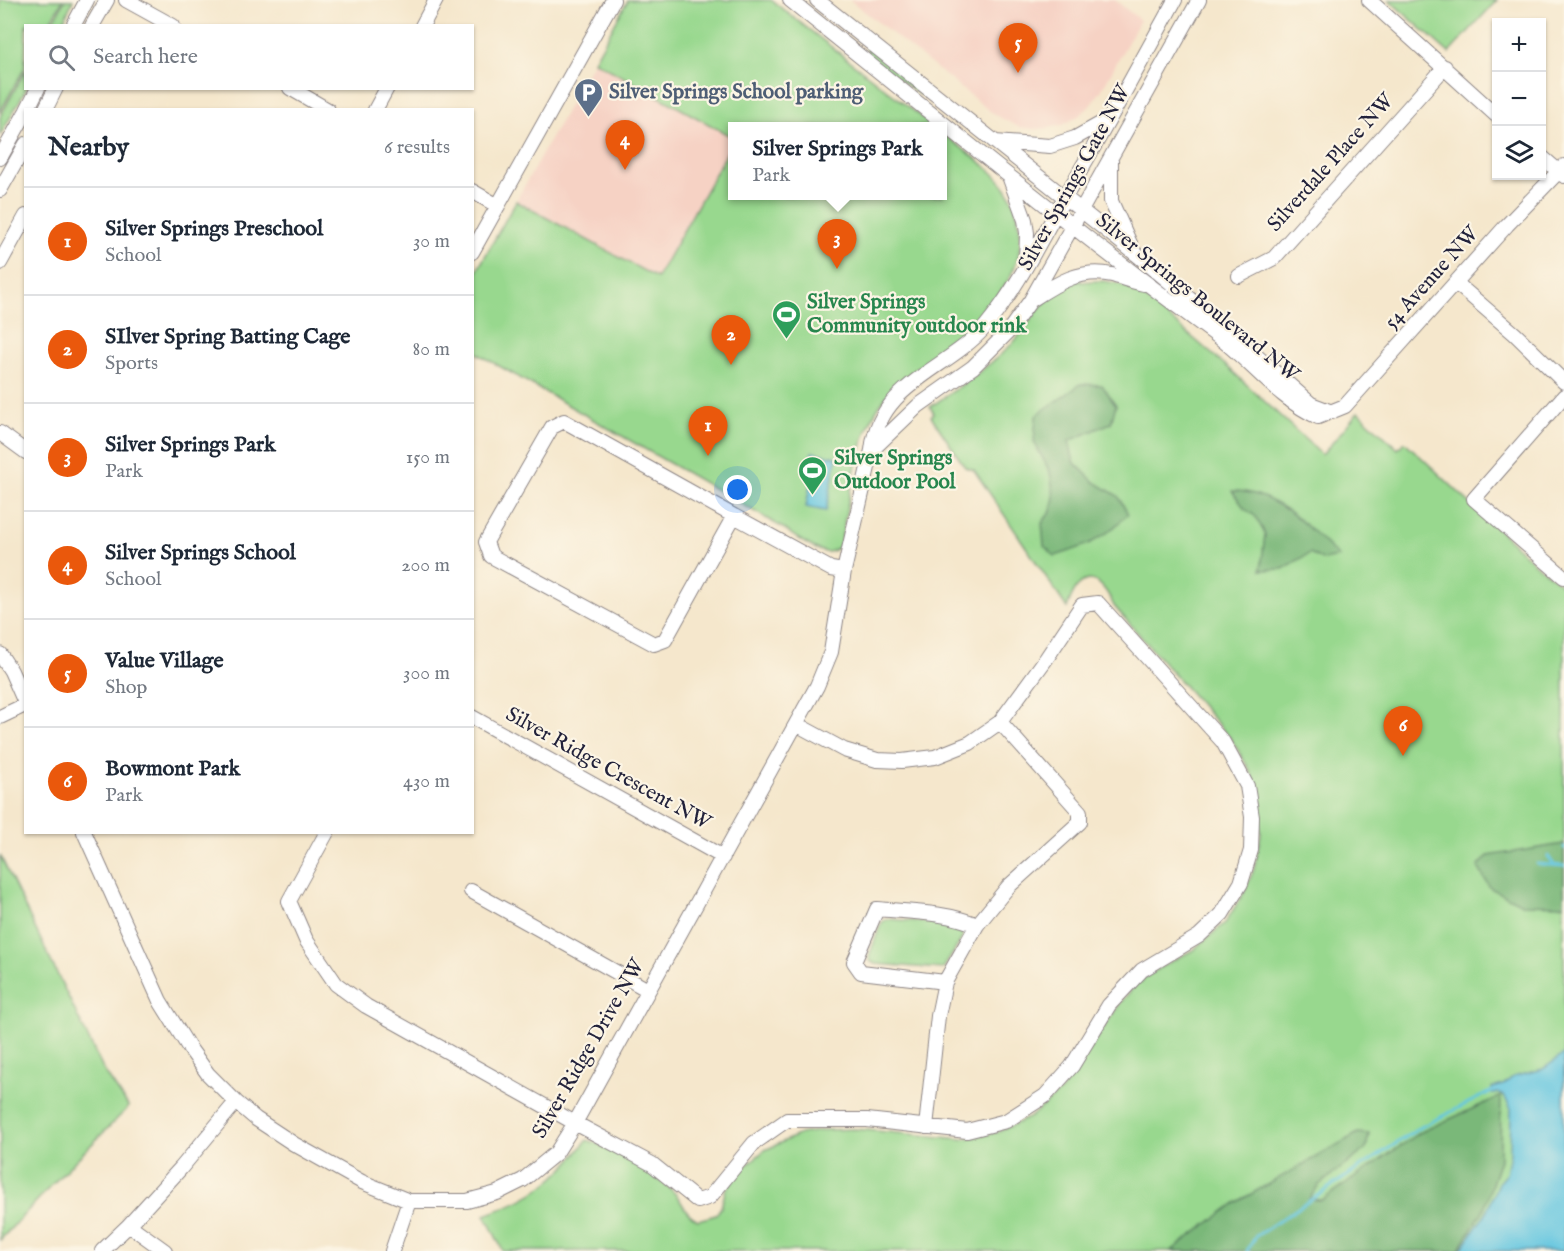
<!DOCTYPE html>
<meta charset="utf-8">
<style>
:root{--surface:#fff;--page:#f6f6f7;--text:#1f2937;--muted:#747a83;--line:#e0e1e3;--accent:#ea580c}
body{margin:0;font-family:"IM FELL English",serif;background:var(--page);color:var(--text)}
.controls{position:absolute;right:18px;top:18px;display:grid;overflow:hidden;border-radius:0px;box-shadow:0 2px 4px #0004}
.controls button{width:54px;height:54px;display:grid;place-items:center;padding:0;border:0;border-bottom:2px solid var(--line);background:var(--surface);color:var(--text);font:30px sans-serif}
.you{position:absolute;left:738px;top:490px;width:21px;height:21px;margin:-15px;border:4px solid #fff;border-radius:50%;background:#1a73e8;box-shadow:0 0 0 9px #1a73e833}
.badge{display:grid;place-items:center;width:39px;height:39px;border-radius:50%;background:var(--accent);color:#fff;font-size:20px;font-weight:700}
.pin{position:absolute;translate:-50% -50px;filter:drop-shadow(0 2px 3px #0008)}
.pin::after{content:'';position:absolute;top:32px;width:21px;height:18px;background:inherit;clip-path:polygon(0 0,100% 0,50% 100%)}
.popup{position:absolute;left:728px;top:122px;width:219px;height:78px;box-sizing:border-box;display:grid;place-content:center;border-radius:0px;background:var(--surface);filter:drop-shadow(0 2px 4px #0005);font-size:20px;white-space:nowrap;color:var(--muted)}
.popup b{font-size:22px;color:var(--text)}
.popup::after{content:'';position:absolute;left:50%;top:100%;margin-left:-12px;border:12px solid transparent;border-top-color:var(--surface)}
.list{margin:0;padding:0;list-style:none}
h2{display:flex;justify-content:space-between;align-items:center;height:78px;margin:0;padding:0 24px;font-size:26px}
h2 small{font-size:20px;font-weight:400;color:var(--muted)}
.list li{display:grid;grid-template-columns:39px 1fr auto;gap:18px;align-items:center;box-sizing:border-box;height:108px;padding:0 24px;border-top:2px solid var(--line)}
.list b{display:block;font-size:22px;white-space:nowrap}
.list p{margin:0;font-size:20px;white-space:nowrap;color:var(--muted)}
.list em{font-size:20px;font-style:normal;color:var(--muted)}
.icon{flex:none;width:33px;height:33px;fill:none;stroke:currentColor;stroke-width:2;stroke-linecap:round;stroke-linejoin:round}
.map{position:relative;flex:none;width:1564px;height:1251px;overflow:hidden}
.search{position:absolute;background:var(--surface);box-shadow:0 2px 4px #0004;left:24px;top:24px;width:450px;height:66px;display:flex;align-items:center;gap:15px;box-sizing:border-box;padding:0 21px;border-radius:0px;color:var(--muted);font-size:22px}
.panel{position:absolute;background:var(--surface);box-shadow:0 2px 4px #0004;left:24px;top:108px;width:450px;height:726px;border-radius:0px}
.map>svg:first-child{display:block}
.built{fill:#f6d2c4}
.green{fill:#98d88e;stroke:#5d7d64;stroke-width:1.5}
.forest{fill:#7ab879;stroke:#4e6d5a;stroke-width:1.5}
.water{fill:#63c6e0;stroke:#42748e;stroke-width:1.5}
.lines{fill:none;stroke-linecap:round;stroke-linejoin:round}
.stream{stroke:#63c6e0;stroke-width:3}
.minor-casing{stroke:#8c8484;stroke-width:16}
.minor{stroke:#fff;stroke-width:14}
.labels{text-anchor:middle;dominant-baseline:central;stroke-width:4.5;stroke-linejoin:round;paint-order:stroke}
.service-label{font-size:21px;font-weight:bold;fill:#4e5e75;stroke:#fcf5e5;text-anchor:start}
.street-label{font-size:21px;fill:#22223b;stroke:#fcf5e5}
.leisure-label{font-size:21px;font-weight:bold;fill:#27864d;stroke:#fcf5e5;text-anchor:start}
</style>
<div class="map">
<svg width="1564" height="1251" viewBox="0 0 1564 1251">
<rect width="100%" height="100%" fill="#fcf5e5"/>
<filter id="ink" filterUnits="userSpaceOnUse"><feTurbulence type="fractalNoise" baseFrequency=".0167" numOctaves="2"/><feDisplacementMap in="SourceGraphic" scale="12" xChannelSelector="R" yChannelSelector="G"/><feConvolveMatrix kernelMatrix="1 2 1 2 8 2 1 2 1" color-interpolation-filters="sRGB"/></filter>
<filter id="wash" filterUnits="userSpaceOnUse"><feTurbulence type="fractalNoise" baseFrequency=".008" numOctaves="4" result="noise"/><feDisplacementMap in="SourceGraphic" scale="24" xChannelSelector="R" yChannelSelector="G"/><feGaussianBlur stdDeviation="1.35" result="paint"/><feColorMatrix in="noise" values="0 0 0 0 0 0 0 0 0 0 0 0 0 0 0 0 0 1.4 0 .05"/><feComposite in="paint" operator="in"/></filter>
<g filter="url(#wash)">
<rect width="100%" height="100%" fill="#f5e7cc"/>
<!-- built -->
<path class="built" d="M850 0H1115L1140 20 1101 91 1089 107 1080 115 1063 125 1048 128 1035 129 1019 127 995 115Z
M594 61 732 137V144L658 278 516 201Z"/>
<!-- green -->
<path class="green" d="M0 0H63L48 25 26 26 25 67 0 112Z
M65 0H73L62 25H51Z
M628 0H771L933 126 732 127V137L594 61Z
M1389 0H1497L1449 53Z
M866 46 923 91 920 95 868 56Z
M25 71 26 89 0 136V117Z
M942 133C963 150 992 167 1007 190 1019 209 1024 238 1017 260 1010 284 984 317 965 334 939 357 905 370 884 399 856 436 849 500 840 546 836 549 833 552 827 552 818 552 791 535 785 529L473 351V278L516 201 657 278 732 144V196H942Z
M1080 280 1081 282C1104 279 1122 282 1141 294L1231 370 1322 455 1358 412 1398 449 1405 442 1536 565 1564 586V1088L1475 1251H503L485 1215C533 1198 557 1181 587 1140 608 1146 664 1179 677 1196 686 1208 684 1212 698 1220L716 1215 721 1207 726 1189 743 1168 765 1150 800 1134 823 1130 855 1129 963 1139 998 1132 1030 1117 1062 1090 1121 1002 1139 981 1168 963 1193 950 1225 923 1245 891 1254 869 1261 834 1257 796 1251 772 1232 740 1114 606C1099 572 1079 570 1067 608L974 470 965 467 931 416 934 413 930 407C958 388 986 369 1011 345 1037 318 1040 293 1080 280Z
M0 855 103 1069 129 1107 65 1171 0 1240Z
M888 919 955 924 961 929 963 937 943 969 875 964 870 961 869 956 880 926 883 921Z"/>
<!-- forest -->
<path class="forest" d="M1080 384 1102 385 1116 405 1111 423 1069 441 1074 462 1093 481 1118 496 1128 514C1104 539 1088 546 1055 556L1044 546 1042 523 1051 511 1054 497 1050 472 1034 442 1036 416C1050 404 1066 396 1080 384Z
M1232 491C1275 490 1311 529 1339 557L1322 560 1310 553 1283 569 1261 570 1265 534 1255 516 1245 509Z
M1564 844V905L1522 904 1490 888 1478 867 1488 856Z
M1501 1096 1500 1160 1483 1211 1458 1251H1171L1237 1202 1358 1133 1369 1134 1366 1149 1319 1185 1309 1199 1322 1200 1421 1132Z"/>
<!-- water -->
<path class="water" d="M812 452 837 457 826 511 806 507 813 469 809 468Z
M1564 1054V1251H1460L1486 1213 1498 1183 1506 1174 1510 1154 1511 1109 1504 1096 1497 1093H1492V1088L1503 1085 1513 1077 1543 1069Z"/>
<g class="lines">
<!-- stream -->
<path class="stream" d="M1564 847V848
M1548 856 1554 865
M1537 864 1564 866
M1247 1251 1256 1236 1421 1127 1492 1091"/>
</g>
</g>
<g filter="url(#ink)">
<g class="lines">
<defs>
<path id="minor" d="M126 0 173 26
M790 0C931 113 1070 228 1216 335 1250 360 1278 399 1318 417L1345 406 1507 225 1564 166
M817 0 1136 254 1227 330 1311 404 1332 412
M1369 0 1496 115
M73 26 87 0
M92 26 107 0
M422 26 436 0
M290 88 328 110
M27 110 38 88
M45 110 56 88
M375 110 387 88
M995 142 1050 146 1075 138 1109 119
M1542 157 1564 176
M0 158 26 112
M1111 160V201L1133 250
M1009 176 1025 220 1027 233 1026 262
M0 190 26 144
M472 191 498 206
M472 252 613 0
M0 263 26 216
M1239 276 1274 258 1445 67
M1456 283 1515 334 1564 382
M1033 299C1057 283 1081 268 1112 275 1123 278 1133 282 1144 284
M1564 396 1474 499 1564 577
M564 421 734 516 665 640 654 644 491 556 486 542 552 427Z
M0 433 26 452
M872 450 918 406 973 367 1007 333 1031 300 1199 0
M734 516 831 569 844 571
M0 654 11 671 26 705
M0 717 25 705
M472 717 723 857
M84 832 160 1001 188 1046 208 1074 236 1102 256 1119 294 1144 362 1182 409 1201H467L497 1193 523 1180 556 1153 575 1123 817 686 831 652 844 571 872 450C879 384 947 370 985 327 1014 292 1035 251 1057 211 1098 141 1136 71 1175 0
M327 832 289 901 306 940 336 984 366 1006 575 1123 652 1164 698 1201 710 1197 754 1143 787 1120H867L967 1131 1006 1121 1045 1096 1072 1066 1109 1005 1142 970 1199 936 1222 914 1241 883 1251 850 1252 817 1247 786 1223 742 1098 603 1082 605 1046 659 1000 722 970 743 935 757 902 761 877 760 844 750 796 724
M471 891 648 990
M945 982 861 972 854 962 877 909C911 912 946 912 977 925
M926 1127 938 1016 945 982 977 925 1008 887 1080 822V812L1000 722
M102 1251 129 1225
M165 1251 129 1225 181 1168 236 1102
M392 1251 409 1201"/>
</defs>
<!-- minor casing -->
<use href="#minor" class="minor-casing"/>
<!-- minor -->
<use href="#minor" class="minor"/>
</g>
</g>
<!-- icons -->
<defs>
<symbol id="parking-pin" viewBox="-11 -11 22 30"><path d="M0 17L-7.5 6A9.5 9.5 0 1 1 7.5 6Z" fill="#5c6f8a" stroke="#fcf5e5"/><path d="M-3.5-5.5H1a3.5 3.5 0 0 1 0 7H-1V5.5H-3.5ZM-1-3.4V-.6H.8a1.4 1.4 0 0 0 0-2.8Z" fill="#fff"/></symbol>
<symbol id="stadium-pin" viewBox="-11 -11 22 30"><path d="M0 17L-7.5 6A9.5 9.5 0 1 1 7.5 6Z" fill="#2e9e5b" stroke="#fcf5e5"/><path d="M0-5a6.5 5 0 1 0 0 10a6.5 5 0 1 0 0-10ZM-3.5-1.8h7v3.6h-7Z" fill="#fff"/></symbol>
</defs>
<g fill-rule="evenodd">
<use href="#parking-pin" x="572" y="76" width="33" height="45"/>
<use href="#stadium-pin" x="770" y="298" width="33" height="45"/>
<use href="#stadium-pin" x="796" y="454" width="33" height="45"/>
</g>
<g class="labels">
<!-- service labels -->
<g class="service-label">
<text x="609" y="92">Silver Springs School parking</text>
</g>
<!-- street labels -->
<g class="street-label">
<text transform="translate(1331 163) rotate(-48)">Silverdale Place NW</text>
<text transform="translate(1075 178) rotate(-61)">Silver Springs Gate NW</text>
<text transform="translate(1432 278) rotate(-48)">54 Avenue NW</text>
<text transform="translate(1197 298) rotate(39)">Silver Springs Boulevard NW</text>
<text transform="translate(608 769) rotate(29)">Silver Ridge Crescent NW</text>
<text transform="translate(589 1049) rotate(-60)">Silver Ridge Drive NW</text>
</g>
<!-- leisure labels -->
<g class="leisure-label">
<text x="807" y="302">Silver Springs<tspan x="807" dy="24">Community outdoor rink</tspan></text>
<text x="834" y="458">Silver Springs<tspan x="834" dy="24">Outdoor Pool</tspan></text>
</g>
</g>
</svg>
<div class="controls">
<button>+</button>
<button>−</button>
<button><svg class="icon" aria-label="layers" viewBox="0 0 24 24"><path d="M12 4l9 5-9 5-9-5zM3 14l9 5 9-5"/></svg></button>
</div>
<div class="you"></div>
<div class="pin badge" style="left:708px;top:456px">1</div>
<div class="pin badge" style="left:731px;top:365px">2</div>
<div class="pin badge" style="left:837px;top:269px">3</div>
<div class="popup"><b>Silver Springs Park</b>Park</div>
<div class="pin badge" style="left:625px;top:170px">4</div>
<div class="pin badge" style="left:1018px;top:73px">5</div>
<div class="pin badge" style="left:1403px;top:756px">6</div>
<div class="search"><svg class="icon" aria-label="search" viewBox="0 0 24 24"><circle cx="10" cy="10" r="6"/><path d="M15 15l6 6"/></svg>Search here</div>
<section class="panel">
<h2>Nearby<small>6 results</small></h2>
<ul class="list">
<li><span class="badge">1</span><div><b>Silver Springs Preschool</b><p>School</p></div><em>30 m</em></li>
<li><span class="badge">2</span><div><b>SIlver Spring Batting Cage</b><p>Sports</p></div><em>80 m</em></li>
<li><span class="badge">3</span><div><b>Silver Springs Park</b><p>Park</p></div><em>150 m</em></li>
<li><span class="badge">4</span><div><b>Silver Springs School</b><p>School</p></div><em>200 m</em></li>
<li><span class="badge">5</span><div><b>Value Village</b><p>Shop</p></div><em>300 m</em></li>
<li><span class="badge">6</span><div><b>Bowmont Park</b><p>Park</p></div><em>430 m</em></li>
</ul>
</section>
</div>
